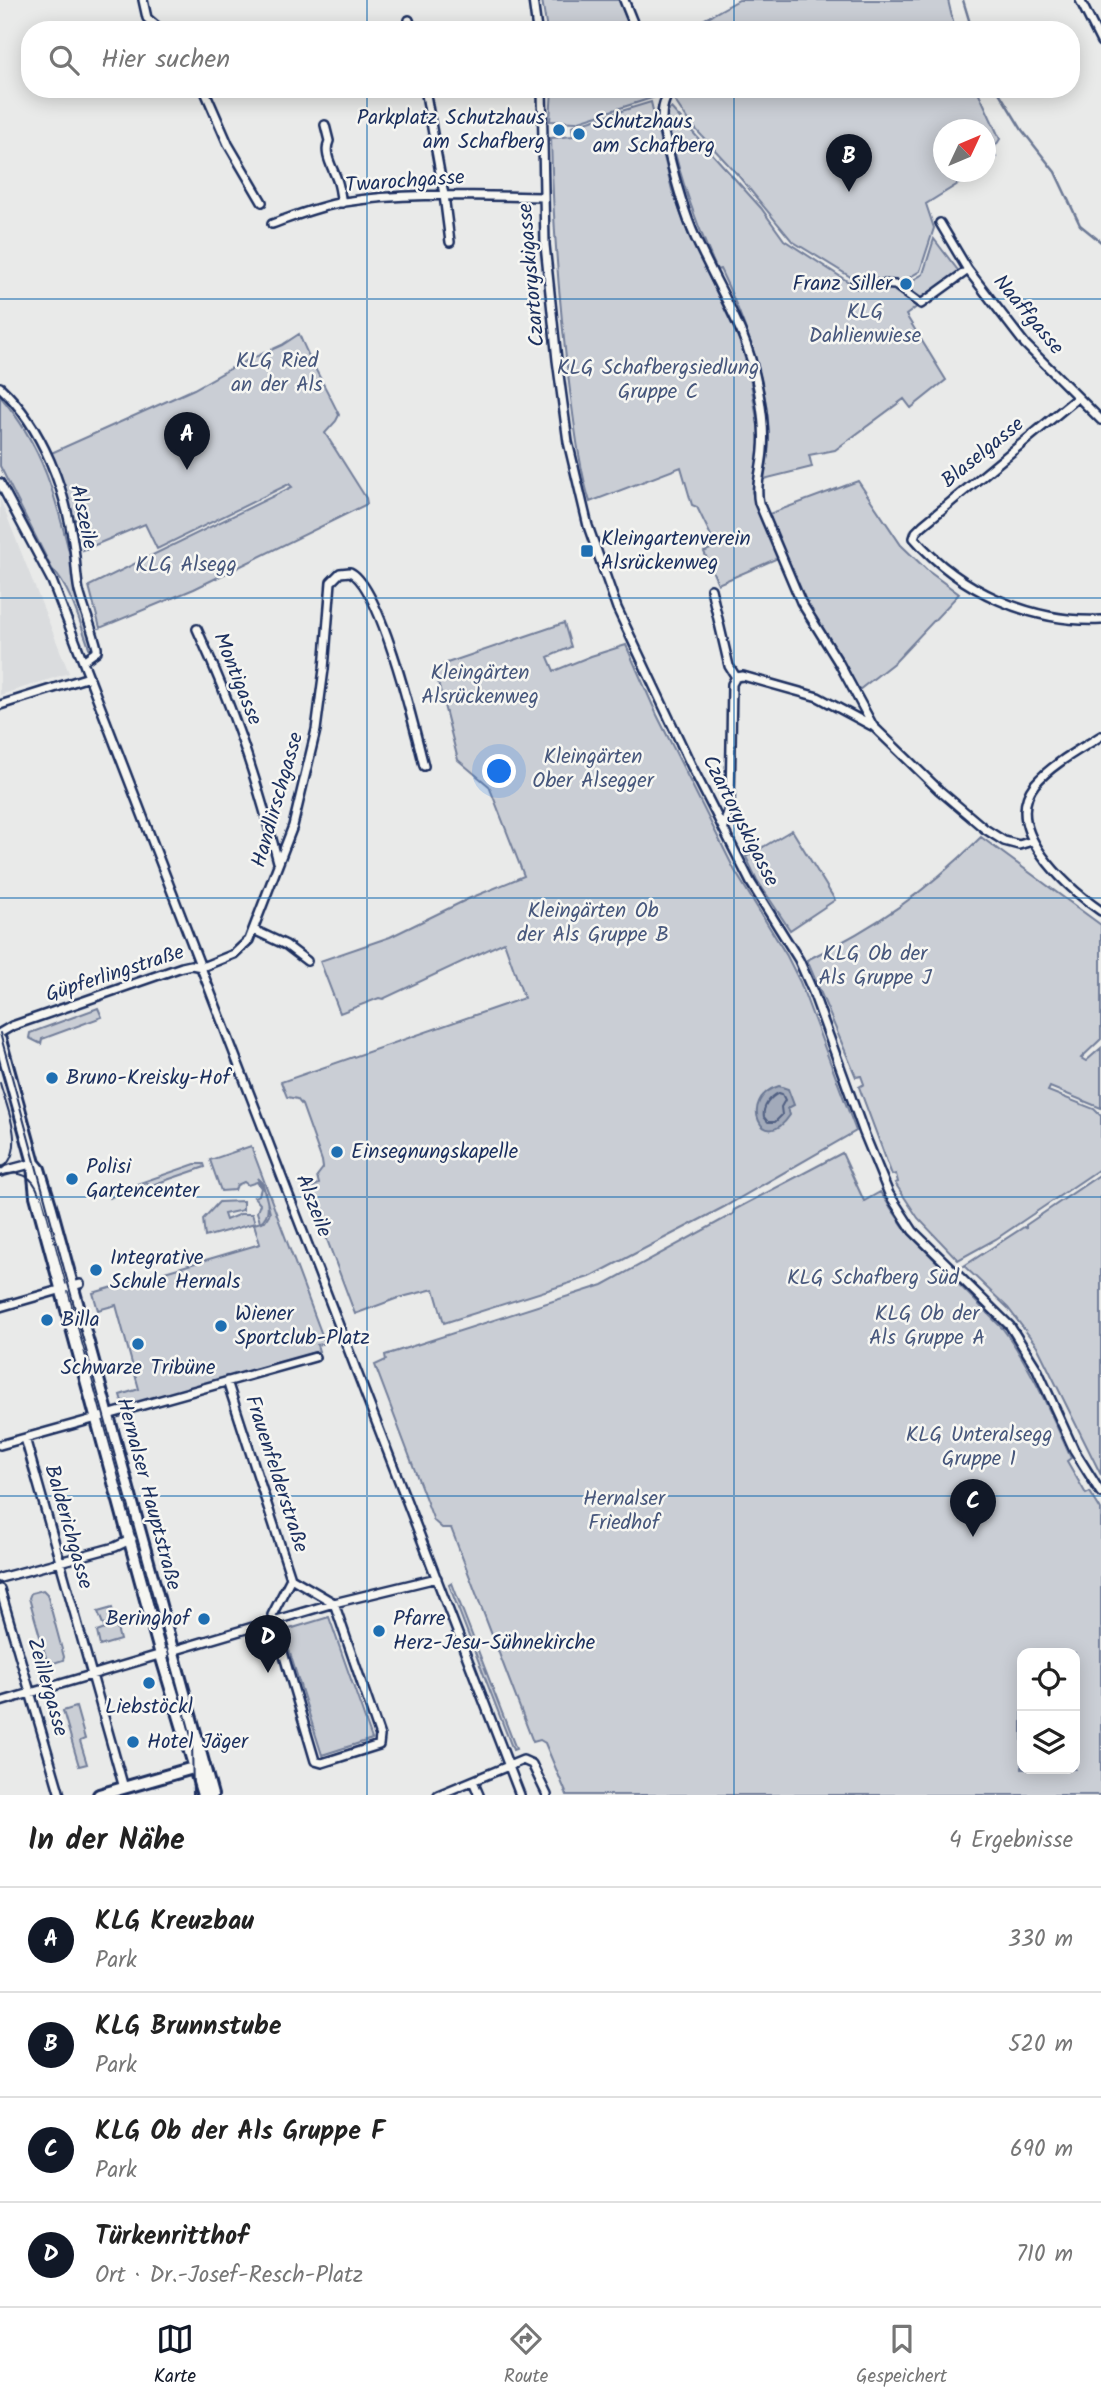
<!DOCTYPE html>
<html lang="de">
<meta charset="utf-8">
<style>
:root{--surface:#fff;--page:#f2f2f2;--text:#222;--muted:#767676;--line:#e0e0e0;--accent:#111827}
body{margin:0;font-family:Kalam,sans-serif;background:var(--page);color:var(--text)}
.controls{position:absolute;right:21px;bottom:21px;display:grid;overflow:hidden;border-radius:14px;box-shadow:0 4px 18px #0003}
.controls button{width:63px;height:63px;display:grid;place-items:center;padding:0;border:0;border-bottom:2px solid var(--line);background:var(--surface);color:var(--text);font:35px sans-serif}
.compass{position:absolute;left:933px;top:119px;width:63px;height:63px;border-radius:50%;background:var(--surface);box-shadow:0 4px 18px #0003;rotate:46deg}
.you{position:absolute;left:500px;top:772px;width:24px;height:24px;margin:-18px;border:5px solid #fff;border-radius:50%;background:#1a73e8;box-shadow:0 0 0 10px #1a73e833}
.badge{display:grid;place-items:center;width:46px;height:46px;border-radius:50%;background:var(--accent);color:#fff;font-size:23px;font-weight:700}
.pin{position:absolute;translate:-50% -58px;filter:drop-shadow(0 2px 4px #0008)}
.pin::after{content:'';position:absolute;top:37px;width:24px;height:21px;background:inherit;clip-path:polygon(0 0,100% 0,50% 100%)}
.list{margin:0;padding:0;list-style:none}
h2{display:flex;justify-content:space-between;align-items:center;height:91px;margin:0;padding:0 28px;font-size:30px}
h2 small{font-size:23px;font-weight:400;color:var(--muted)}
.list li{display:grid;grid-template-columns:46px 1fr auto;gap:21px;align-items:center;box-sizing:border-box;height:105px;padding:0 28px;border-top:2px solid var(--line)}
.list b{display:block;font-size:26px;white-space:nowrap}
.list p{margin:0;font-size:23px;white-space:nowrap;color:var(--muted)}
.list em{font-size:23px;font-style:normal;color:var(--muted)}
.icon{flex:none;width:38px;height:38px;fill:none;stroke:currentColor;stroke-width:2;stroke-linecap:round;stroke-linejoin:round}
.map{position:relative;flex:none;width:1101px;height:1795px;overflow:hidden}
.search{position:absolute;background:var(--surface);box-shadow:0 4px 18px #0003;left:21px;right:21px;top:21px;height:77px;display:flex;align-items:center;gap:18px;box-sizing:border-box;padding:0 24px;border-radius:28px;color:var(--muted);font-size:26px}
.sheet{height:511px;background:var(--surface)}
nav{display:flex;justify-content:space-around;align-items:center;box-sizing:border-box;height:98px;border-top:2px solid var(--line);background:var(--surface);font-size:19px;color:var(--muted)}
nav a{display:grid;justify-items:center;gap:4px}
nav .on{color:var(--accent)}
.map>svg:first-child{display:block}
.built{fill:#dadcde}
.green{fill:#caced5;stroke:#727e9a;stroke-width:2;fill-rule:evenodd}
.water{fill:#a2aaba;stroke:#6c7995;stroke-width:2}
.lines{fill:none;stroke-linecap:round;stroke-linejoin:round}
.shore{stroke:#516083;stroke-width:2}
.stream{stroke:#6c7995;stroke-width:2.5}
.street-casing{stroke:#1b2f5e;stroke-width:12}
.secondary-casing{stroke:#1b2f5e;stroke-width:16}
.street{stroke:#f6f6f2;stroke-width:7}
.secondary{stroke:#f6f6f2;stroke-width:10}
.tram{stroke:#1b2f5e;stroke-width:2}
.grid{fill:none;stroke:#1f6fb2;stroke-width:2;stroke-opacity:0.55}
.poi-dot{fill:#1f6fb2;stroke:#f6f6f2;stroke-width:2.5}
.labels{text-anchor:middle;dominant-baseline:central;stroke-width:5;stroke-linejoin:round;paint-order:stroke}
.poi-label{font-size:21px;fill:#1b2f5e;stroke:#f6f6f2;text-anchor:start}
.street-label{font-size:21px;fill:#1b2f5e;stroke:#f6f6f2}
.park-label{font-size:21px;fill:#47577c;stroke:#f6f6f2}
</style>
<div class="map">
<svg width="1101" height="1795" viewBox="0 0 1101 1795">
<rect width="100%" height="100%" fill="#e9eae9"/>
<filter id="ink" filterUnits="userSpaceOnUse"><feTurbulence type="fractalNoise" baseFrequency=".0143" numOctaves="2"/><feDisplacementMap in="SourceGraphic" scale="14" xChannelSelector="R" yChannelSelector="G"/><feConvolveMatrix kernelMatrix="1 2 1 2 8 2 1 2 1" color-interpolation-filters="sRGB"/></filter>
<g filter="url(#ink)">
<!-- built -->
<path class="built" d="M0 499 69 673 0 695Z"/>
<!-- green -->
<path class="green" d="M542 0H619L631 30H547Z
M739 0H948L955 30H685Z
M552 89H656L658 96 576 122 550 121Z
M667 89H977L1000 139 993 150 996 157 986 163V130H944V172H972L966 179 926 204 934 228 920 271 900 283 854 279 792 241 737 174 689 122Z
M651 102 672 190 689 235 739 339 749 371 760 437 752 492 778 558 718 584 704 552 716 546 697 507 692 505 681 467 590 502C579 466 575 428 570 391 559 306 553 223 551 138L573 136 572 126Z
M671 108 761 208 784 240 858 288 894 287 918 306 906 315 946 380 911 408 904 399 835 450 809 455 812 467 764 479C766 466 769 453 769 441 769 385 744 318 720 269L717 270C694 219 676 168 666 113Z
M934 239 960 273 923 300 903 286 923 274Z
M299 334C310 362 326 387 339 415L336 421 325 433 366 498 367 504 194 589 100 628 89 586 292 487 289 484 157 549 145 524 83 550 79 519 73 520 65 491 49 454 194 389 237 365 282 345Z
M0 396C46 449 58 506 74 572 79 596 87 620 93 645V649L90 650C80 624 72 590 52 569L0 466Z
M858 481 901 545 928 571 959 594 896 661 859 690 794 581 769 514Z
M564 623 571 647 548 657 554 671 591 656 626 645 657 715 735 871 787 956 800 982 856 1131 724 1207 592 1276 444 1323 434 1289 398 1298 355 1314 308 1189 319 1184 317 1176 323 1168 322 1161 302 1105 297 1099 287 1097 281 1082 524 998 504 942 383 999 379 998 340 1013 320 961 390 937 468 899 524 876 489 786 458 760 436 674 438 667 447 663Z
M792 830 835 900 790 930 757 880 746 857Z
M981 837 1101 925V1039L1081 1058 1086 1061 1101 1048V1108L1050 1087 1048 1091 1094 1109 1101 1116V1168L996 1239 958 1260 918 1218 895 1183 898 1182 896 1174 892 1175 859 1087 864 1084 861 1076 856 1077 807 960C877 926 926 892 981 837Z
M98 1008 102 1017 42 1039 41 1044 29 1038 30 1033Z
M251 1146 325 1343 317 1345 319 1351 124 1408 120 1395 139 1389 116 1305 98 1310 93 1293 260 1244 254 1224 265 1221 270 1213 263 1184 257 1178C265 1190 275 1213 260 1222L257 1212 260 1204 254 1197 259 1195 261 1188 257 1182 248 1185 244 1182 237 1185 235 1190 221 1191 210 1160Z
M842 1153 864 1201 880 1192 908 1233 1003 1329C1032 1368 1051 1414 1071 1458L1067 1461 1086 1494 1090 1492 1101 1510V1795H567L545 1743 540 1740 533 1742 451 1528H442L434 1521 375 1365 386 1360 385 1355 603 1285 733 1214 734 1210ZM1022 1653H1075V1769H1022Z
M195 1164H204L205 1167 149 1186 147 1183 142 1185 143 1188 123 1194 121 1192 110 1198 108 1194Z
M1101 1174V1475L1037 1346 1008 1308 964 1266 1024 1227 1026 1228V1225Z
M243 1201V1210L224 1214 226 1220 240 1214H252L255 1223 205 1237 203 1219 219 1202Z
M452 1583 516 1749 513 1750 449 1585Z
M43 1590 47 1594 64 1657 63 1660 51 1664 47 1661 29 1598 31 1593Z
M112 1608 120 1640 100 1646 97 1632 105 1629 98 1612Z
M329 1617 372 1739 322 1755 283 1631Z
M76 1707 85 1739 80 1741 87 1764 79 1766 63 1711Z"/>
<!-- water -->
<path class="water" d="M779 1086 788 1089 794 1105 788 1108 790 1115C763 1156 737 1098 779 1086Z"/>
<g class="lines">
<!-- shore -->
<path class="shore" d="M779 1093 782 1094 785 1100 781 1107 782 1115 775 1122H768L764 1117C762 1107 770 1097 779 1093Z"/>
<!-- stream -->
<path class="stream" d="M963 0 972 30
M997 89 1022 130 1055 172 1080 225 1101 242"/>
<defs>
<path id="street" d="M143 0 147 18 161 30
M533 0 537 30
M624 0 636 30
M1080 0 1101 42
M409 20 412 30
M204 89 228 144 262 202
M425 89 444 195 450 242
M542 89 545 245 557 360 568 442 588 526 617 608 692 767 751 883 799 960 813 992 864 1133 889 1194 913 1231 1010 1326 1037 1369 1074 1450 1101 1493
M662 89 666 98C658 116 664 131 668 150 675 179 683 210 695 237 710 270 728 301 742 334 755 364 766 417 763 450 762 468 755 485 759 503L801 602 839 663 873 726 939 790 985 829 1004 841 1019 845 1032 841
M325 125 329 141C323 154 333 168 337 180 340 187 340 195 342 203
M940 223 968 270 1025 344 1101 420
M272 224C295 216 319 206 344 202 409 192 477 196 543 197
M855 283 895 285 921 304 968 270
M0 387C43 427 66 491 74 548 76 562 76 577 79 591 84 610 92 628 97 648V651L83 661
M1077 398 923 525 916 532 914 538C960 591 1031 623 1101 620
M0 483 52 581 520 1795
M711 589 729 666 736 677
M197 629C233 707 257 779 278 862
M736 677 743 676 818 697 872 726
M0 705 89 677
M1101 736C1079 750 1052 764 1035 784 1000 829 1068 888 1101 911
M724 827 730 804 732 684 736 677
M254 930 286 945 307 961
M202 967 234 954 249 940 293 826 316 730 324 669 331 582 340 573 350 572C381 586 415 730 424 766
M0 1033 12 1026 182 967 191 965 202 967
M0 1172 34 1163
M0 1307 80 1284
M227 1381 291 1578
M25 1438 124 1788
M0 1445 315 1357
M0 1578 115 1547 132 1539
M291 1578 334 1603 380 1736 379 1745 322 1763 315 1761 272 1615Z
M0 1589 60 1795
M0 1702 334 1603 437 1578
M473 1781 479 1795
M438 1795 523 1760 532 1764 547 1795"/>
<path id="secondary" d="M0 1040 34 1163 39 1169 51 1208 212 1795
M33 1166 36 1196 161 1655 203 1795
M99 1795 200 1766"/>
</defs>
<!-- street casing -->
<use href="#street" class="street-casing"/>
<!-- secondary casing -->
<use href="#secondary" class="secondary-casing"/>
<!-- street -->
<use href="#street" class="street"/>
<!-- secondary -->
<use href="#secondary" class="secondary"/>
<!-- tram -->
<path class="tram" d="M0 1033 192 1740 193 1795
M0 1083C7 1109 28 1152 0 1170
M0 1176C19 1170 33 1175 39 1194"/>
</g>
</g>
<!-- grid -->
<path class="grid" d="M367 0V30M734 0V30M367 89V1795M734 89V1795M0 299H1101M0 598H1101M0 898H1101M0 1197H1101M0 1496H1101"/>
<!-- markers -->
<g class="poi-dot">
<circle cx="559" cy="130" r="7"/>
<circle cx="579" cy="134" r="7"/>
<circle cx="906" cy="284" r="7"/>
<rect x="580" y="544" width="14" height="14" rx="3.5"/>
<circle cx="52" cy="1078" r="7"/>
<circle cx="337" cy="1152" r="7"/>
<circle cx="72" cy="1179" r="7"/>
<circle cx="96" cy="1270" r="7"/>
<circle cx="47" cy="1320" r="7"/>
<circle cx="221" cy="1326" r="7"/>
<circle cx="138" cy="1344" r="7"/>
<circle cx="204" cy="1619" r="7"/>
<circle cx="379" cy="1631" r="7"/>
<circle cx="149" cy="1683" r="7"/>
<circle cx="133" cy="1742" r="7"/>
</g>
<g class="labels">
<!-- poi labels -->
<g class="poi-label">
<text x="545" y="118" text-anchor="end">Parkplatz Schutzhaus<tspan x="545" dy="24">am Schafberg</tspan></text>
<text x="593" y="122">Schutzhaus<tspan x="593" dy="24">am Schafberg</tspan></text>
<text x="892" y="284" text-anchor="end">Franz Siller</text>
<text x="601" y="539">Kleingartenverein<tspan x="601" dy="24">Alsrückenweg</tspan></text>
<text x="66" y="1078">Bruno-Kreisky-Hof</text>
<text x="351" y="1152">Einsegnungskapelle</text>
<text x="86" y="1167">Polisi<tspan x="86" dy="24">Gartencenter</tspan></text>
<text x="110" y="1258">Integrative<tspan x="110" dy="24">Schule Hernals</tspan></text>
<text x="235" y="1314">Wiener<tspan x="235" dy="24">Sportclub-Platz</tspan></text>
<text x="61" y="1320">Billa</text>
<text x="138" y="1368" text-anchor="middle">Schwarze Tribüne</text>
<text x="190" y="1619" text-anchor="end">Beringhof</text>
<text x="393" y="1619">Pfarre<tspan x="393" dy="24">Herz-Jesu-Sühnekirche</tspan></text>
<text x="149" y="1707" text-anchor="middle">Liebstöckl</text>
<text x="147" y="1742">Hotel Jäger</text>
</g>
<!-- street labels -->
<g class="street-label">
<text transform="translate(405 182) rotate(-4)">Twarochgasse</text>
<text transform="translate(532 275) rotate(-95)">Czartoryskigasse</text>
<text transform="translate(1028 315) rotate(50)">Naaffgasse</text>
<text transform="translate(983 453) rotate(-39)">Blaselgasse</text>
<text transform="translate(83 517) rotate(78)">Alszeile</text>
<text transform="translate(237 679) rotate(68)">Montigasse</text>
<text transform="translate(278 800) rotate(-74)">Handlirschgasse</text>
<text transform="translate(740 821) rotate(63)">Czartoryskigasse</text>
<text transform="translate(115 974) rotate(-18)">Güpferlingstraße</text>
<text transform="translate(313 1206) rotate(69)">Alszeile</text>
<text transform="translate(276 1474) rotate(72)">Frauenfelderstraße</text>
<text transform="translate(148 1494) rotate(75)">Hernalser Hauptstraße</text>
<text transform="translate(68 1527) rotate(74)">Balderichgasse</text>
<text transform="translate(47 1687) rotate(74)">Zeillergasse</text>
</g>
<!-- park labels -->
<g class="park-label">
<text x="865" y="312">KLG<tspan x="865" dy="24">Dahlienwiese</tspan></text>
<text x="277" y="361">KLG Ried<tspan x="277" dy="24">an der Als</tspan></text>
<text x="658" y="368">KLG Schafbergsiedlung<tspan x="658" dy="24">Gruppe C</tspan></text>
<text x="186" y="565">KLG Alsegg</text>
<text x="480" y="673">Kleingärten<tspan x="480" dy="24">Alsrückenweg</tspan></text>
<text x="593" y="757">Kleingärten<tspan x="593" dy="24">Ober Alsegger</tspan></text>
<text x="593" y="911">Kleingärten Ob<tspan x="593" dy="24">der Als Gruppe B</tspan></text>
<text x="875" y="954">KLG Ob der<tspan x="875" dy="24">Als Gruppe J</tspan></text>
<text x="873" y="1278">KLG Schafberg Süd</text>
<text x="927" y="1314">KLG Ob der<tspan x="927" dy="24">Als Gruppe A</tspan></text>
<text x="979" y="1435">KLG Unteralsegg<tspan x="979" dy="24">Gruppe 1</tspan></text>
<text x="624" y="1499">Hernalser<tspan x="624" dy="24">Friedhof</tspan></text>
</g>
</g>
</svg>
<div class="controls">
<button><svg class="icon" aria-label="locate" viewBox="0 0 24 24"><circle cx="12" cy="12" r="6"/><path d="M12 2v4M12 18v4M2 12h4M18 12h4"/></svg></button>
<button><svg class="icon" aria-label="layers" viewBox="0 0 24 24"><path d="M12 4l9 5-9 5-9-5zM3 14l9 5 9-5"/></svg></button>
</div>
<svg class="compass" viewBox="-18 -18 36 36"><path d="M0-13l5 13h-10z" fill="#e53935"/><path d="M0 13l5-13h-10z" fill="#767676"/></svg>
<div class="you"></div>
<div class="pin badge" style="left:187px;top:470px">A</div>
<div class="pin badge" style="left:849px;top:192px">B</div>
<div class="pin badge" style="left:973px;top:1537px">C</div>
<div class="pin badge" style="left:268px;top:1673px">D</div>
<div class="search"><svg class="icon" aria-label="search" viewBox="0 0 24 24"><circle cx="10" cy="10" r="6"/><path d="M15 15l6 6"/></svg>Hier suchen</div>
</div>
<section class="sheet">
<h2>In der Nähe<small>4 Ergebnisse</small></h2>
<ul class="list">
<li><span class="badge">A</span><div><b>KLG Kreuzbau</b><p>Park</p></div><em>330 m</em></li>
<li><span class="badge">B</span><div><b>KLG Brunnstube</b><p>Park</p></div><em>520 m</em></li>
<li><span class="badge">C</span><div><b>KLG Ob der Als Gruppe F</b><p>Park</p></div><em>690 m</em></li>
<li><span class="badge">D</span><div><b>Türkenritthof</b><p>Ort · Dr.-Josef-Resch-Platz</p></div><em>710 m</em></li>
</ul>
</section>
<nav>
<a class="on"><svg class="icon" aria-label="map" viewBox="0 0 24 24"><path d="M3 6l6-2 6 2 6-2v14l-6 2-6-2-6 2zM9 4v14M15 6v14"/></svg>Karte</a>
<a><svg class="icon" aria-label="directions" viewBox="0 0 24 24"><path d="M12 3l9 9-9 9-9-9zM9 14v-3h6M13 9l2 2-2 2"/></svg>Route</a>
<a><svg class="icon" aria-label="saved" viewBox="0 0 24 24"><path d="M7 4h10v16l-5-4-5 4z"/></svg>Gespeichert</a>
</nav>
